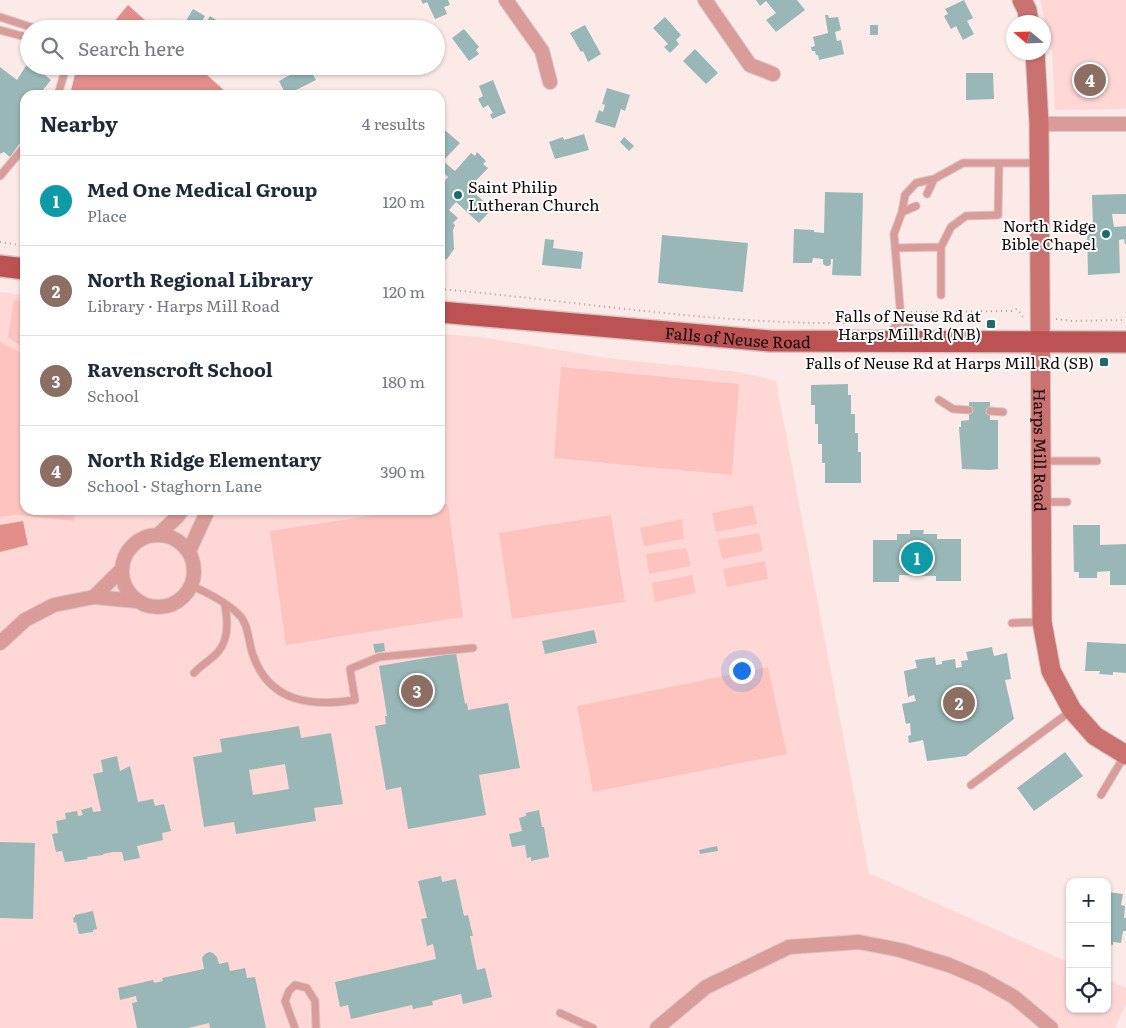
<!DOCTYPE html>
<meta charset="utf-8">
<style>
:root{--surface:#fff;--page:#f2f2f3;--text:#1f2937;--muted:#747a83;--line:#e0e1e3;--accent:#0f766e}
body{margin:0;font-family:Literata,serif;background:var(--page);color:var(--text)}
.controls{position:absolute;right:15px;bottom:15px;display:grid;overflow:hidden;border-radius:10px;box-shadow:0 1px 4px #0004}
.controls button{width:45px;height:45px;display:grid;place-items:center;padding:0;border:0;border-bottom:1px solid var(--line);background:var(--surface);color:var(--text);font:25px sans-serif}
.compass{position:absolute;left:1006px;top:15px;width:45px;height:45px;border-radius:50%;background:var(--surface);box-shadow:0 1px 4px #0004;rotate:289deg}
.you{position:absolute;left:741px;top:670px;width:18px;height:18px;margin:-12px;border:4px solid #fff;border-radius:50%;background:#1a73e8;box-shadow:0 0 0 8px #1a73e833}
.badge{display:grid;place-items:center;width:32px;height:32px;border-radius:50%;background:var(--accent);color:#fff;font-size:16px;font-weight:700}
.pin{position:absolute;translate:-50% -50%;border:2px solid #fff;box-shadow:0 1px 5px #0006}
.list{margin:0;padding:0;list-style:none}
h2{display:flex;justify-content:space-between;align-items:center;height:65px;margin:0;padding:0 20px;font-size:21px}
h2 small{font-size:16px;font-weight:400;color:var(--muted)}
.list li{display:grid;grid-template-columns:32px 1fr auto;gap:15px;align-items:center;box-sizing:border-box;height:90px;padding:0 20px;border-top:1px solid var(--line)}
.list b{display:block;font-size:19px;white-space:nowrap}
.list p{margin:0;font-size:16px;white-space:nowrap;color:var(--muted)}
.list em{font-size:16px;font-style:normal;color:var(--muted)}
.icon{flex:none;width:28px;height:28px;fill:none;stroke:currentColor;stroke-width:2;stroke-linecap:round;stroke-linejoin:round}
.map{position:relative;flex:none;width:1126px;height:1028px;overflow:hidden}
.search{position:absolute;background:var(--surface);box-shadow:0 1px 4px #0004;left:20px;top:20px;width:425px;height:55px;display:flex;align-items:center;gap:12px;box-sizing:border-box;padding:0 18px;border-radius:28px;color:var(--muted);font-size:19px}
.panel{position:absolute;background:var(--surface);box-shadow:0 1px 4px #0004;left:20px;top:90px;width:425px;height:425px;border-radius:15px}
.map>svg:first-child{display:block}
.built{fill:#ffd8d6}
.green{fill:#fec3bf}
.forest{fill:#e28e8b}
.building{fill:#98b7b6;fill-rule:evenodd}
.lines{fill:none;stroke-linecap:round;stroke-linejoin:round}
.lane-casing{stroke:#d7c6c4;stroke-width:9}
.street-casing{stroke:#d7c6c4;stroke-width:16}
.secondary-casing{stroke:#d7c6c4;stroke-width:21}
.primary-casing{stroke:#d7c6c4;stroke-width:24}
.path{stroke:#ae9f9d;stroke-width:2;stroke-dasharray:1 4;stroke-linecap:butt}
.lane{stroke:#d99c99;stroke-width:7}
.street{stroke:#d99c99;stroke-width:14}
.secondary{stroke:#ca7270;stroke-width:19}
.primary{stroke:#bc5252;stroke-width:21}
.poi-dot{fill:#1f6b6a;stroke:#fcfcfc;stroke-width:2}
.labels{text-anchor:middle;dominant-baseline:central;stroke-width:4;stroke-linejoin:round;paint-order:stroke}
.poi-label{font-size:16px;fill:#130909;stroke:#fcfcfc;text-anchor:end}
.street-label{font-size:16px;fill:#130909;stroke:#fcfcfc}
</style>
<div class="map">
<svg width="1126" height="1028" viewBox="0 0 1126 1028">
<rect width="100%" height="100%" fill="#fceae8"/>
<!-- built -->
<path class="built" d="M1040 0H1126V109L1055 110 1052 52Z
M0 292 25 295V510H440V334L481 337 607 358 739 372 776 381 869 873 1070 963V1009H1107V979L1126 988V1004L1115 1028H0Z"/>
<!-- green -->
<path class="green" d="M14 300 25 301V349L8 337Z
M0 342 25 355V510H75L74 521 16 515 0 517Z
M440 363 445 477H440Z
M561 367 739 384 732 475 554 458Z
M448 504 463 617 286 645 270 531 409 510H440V505Z
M753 505 757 524 716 532 712 513Z
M611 515 625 602 512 619 499 533Z
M682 519 684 539 644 546 640 528Z
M759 533 763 551 722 559 718 540Z
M686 548 691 566 649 574 646 554Z
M765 561 768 579 727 587 723 569Z
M692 575 696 593 655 602 652 583Z
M768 667 787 754 593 792 577 706Z"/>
<!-- forest -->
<path class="forest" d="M128 5 155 29H108Z
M77 66H197L227 93V95H70Z
M23 521 28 545 0 552V525Z"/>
<!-- building -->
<path class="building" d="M421 0H448L450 5 444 7 447 14 435 19 427 2 423 4Z
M756 0H797L805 10 776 32 766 20 776 13 766 1 760 6Z
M964 0 973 18 967 21 974 34 963 40 956 26 951 29 944 16 948 14 945 9Z
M193 9 205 16 201 23 205 25 210 16 231 29H189L183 26Z
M825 15H828L829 18 838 17 841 30 835 32 837 41 841 40 844 54 819 60 818 55H816L815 51H812L811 47 815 46 813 37 828 33Z
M665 17 681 35 676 40 679 44 670 53 664 47 668 44 653 28Z
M585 25 601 54 588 62 583 51 581 52 570 33Z
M870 25H878V35H870Z
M464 29 479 47 476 50 479 54 469 61 452 38Z
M695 49 718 73 706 84 683 61Z
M29 61V66H34L51 80 39 95H25V113L20 119 25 123 24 126 25 136 10 157 4 152 0 154V67L17 80Z
M309 68 316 80 286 95 279 81 297 71 298 74Z
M966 73H993L994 99 966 100Z
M493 80 506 113 492 119 490 114 493 113 488 105 483 108 478 99 483 96 479 86Z
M607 88 630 95 625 111 621 109 615 128 595 122 599 110 603 112 605 105 602 104Z
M440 126 460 143 443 161 455 171 471 153 475 156 477 152 486 161 483 164 488 168 469 188 492 209 479 223 456 202 449 210 458 218 453 223 455 225 453 230 454 249 447 259 444 260V262H440V187L448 177 440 169Z
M584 134 589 150 555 159 549 142 563 137 564 140Z
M624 137 634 146 629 151 620 142Z
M825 192 863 193 861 276 832 275 833 259H831V264L829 266H826L823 264V259L813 258 812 263H793L794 229 814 230V232L824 233Z
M1126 194V214H1112L1114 227 1126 226V244H1125L1124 239 1119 240 1120 273 1088 275 1087 228H1093L1092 195Z
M662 235 748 243 743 292 658 283Z
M545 239 554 240 553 248 583 252 581 269 542 265Z
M848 384V395H851V414H855V433H858V452H861V483H825V463H822V444H818V424H815V405H811V385Z
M969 402H990V420H998V469L990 470 962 469 959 427H961V421L969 420Z
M1073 525H1100V545L1126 544V585H1110V571L1097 572V578H1079V572H1074Z
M910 530H924L923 534H937V539H961V581H936V576L899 575V582H873V540H897V534H910Z
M594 630 597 643 545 654 542 641Z
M1087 642 1126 644V673L1113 672V675L1099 674 1100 671H1085Z
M384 643 385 651 375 653 373 644Z
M992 647 994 656 1007 653 1011 679 1005 680 1014 719 966 756 927 761 923 740 909 743 908 736 911 735 910 723 906 724 902 704 916 701 914 695 908 697 904 671 917 668 915 660 935 657 936 665 942 664V661L955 659 956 668 962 667 961 661 968 660 966 652Z
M456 653 465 704 467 703 468 710 508 703 520 768 479 775 486 815 408 829 401 787 386 790 375 726 386 724 385 716H387L379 666Z
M299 726 301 738 331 733 343 804 314 808 316 821 236 834 234 822 204 827 193 757 222 752 220 739ZM285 764 289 789 253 795 249 770Z
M1065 752 1083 776 1034 811 1017 788Z
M117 756 120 771 130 766 138 802 153 799 155 806 164 804 171 831 162 833 163 840 137 846 140 858 124 861 122 852H113L103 854V855L87 857 88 859 65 862 62 851 56 852 52 834 58 833 56 821 66 819 65 813 77 811 78 816 83 815 81 810 92 807 93 812 101 811 93 774 103 772 101 760Z
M539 810 542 827H544L549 857 531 861V857L527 858 525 845 512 847 509 834 522 831 519 818 526 816V813Z
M0 842 35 843 33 919 0 918Z
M717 846 718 851 700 854 699 850Z
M441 876 442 882 456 879 464 916 468 915 473 936H470L477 970 485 968 492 997 463 1004 461 994 432 1001 433 1005 413 1009 412 1005 351 1019 348 1005 340 1007 335 982 436 959 433 944 427 946 421 919 427 918 418 881Z
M1107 892 1123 894 1121 905 1125 906 1124 918H1126V931H1123L1121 943 1113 942V945L1107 944Z
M93 911 97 929 93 930V932L79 934 76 922 74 923 73 918 75 917V915Z
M209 952 213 953 217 957 219 964 228 962 230 971 245 968 247 978 255 977 266 1028H210L209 1023 188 1028H137L132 1003 137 1002 136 996 120 1000 118 988 153 980 154 983 163 981 162 978 204 969 202 958 205 954Z"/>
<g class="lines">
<defs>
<path id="lane" d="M0 17 37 29
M0 30 29 38
M58 95 64 74V66
M0 176 25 146
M927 194 934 179 963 163H1039
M916 206 902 212 894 234 901 319 920 337
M902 212 905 195 916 183 934 179
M895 248 941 247
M941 295V247L951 227 966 216 998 215 999 163
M888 336 901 319
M939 400 953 409 969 410
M990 411 1003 412
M1041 461H1097
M1042 502H1067
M191 586C205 591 238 608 244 622 249 631 249 645 253 655 269 702 311 707 355 700L350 669 379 657 473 648
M1012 623 1042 622
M194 673C201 665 211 660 218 652 229 639 228 621 225 606
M971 785 1071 711
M1101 795 1125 755
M560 1013 593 1028
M295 1028 285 1001 289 991 295 985 307 988 315 1001 316 1028"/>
<path id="street" d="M506 0 542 51 550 82
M705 0 750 65 773 74
M1039 124H1126
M158 535 177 517 182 510
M122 571a36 36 0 1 1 72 0a36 36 0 1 1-72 0Z
M189 551 208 510
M122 569 94 597 137 601
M0 643 25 620 54 605 94 597
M657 1028 706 987 789 947 859 942 900 950 949 965 982 979 1014 997 1051 1028"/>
<g id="secondary">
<path d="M1022 0 1027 10 1029 22"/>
<path id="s1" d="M1035 52 1039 124 1042 622 1051 671 1072 710 1095 736 1126 755"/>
</g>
<g id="primary">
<path d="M0 266 25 269"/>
<path id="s2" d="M440 312 770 341 1126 342"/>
</g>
</defs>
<!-- lane casing -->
<use href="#lane" class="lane-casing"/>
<!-- street casing -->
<use href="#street" class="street-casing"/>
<!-- secondary casing -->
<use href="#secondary" class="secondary-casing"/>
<!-- primary casing -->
<use href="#primary" class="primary-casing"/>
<!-- path -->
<path class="path" d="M0 242 25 246
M440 289C589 302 738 329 888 322
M911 312 1011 311 1017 309 1022 315 1024 320
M1056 319 1072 321 1126 320"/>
<!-- lane -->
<use href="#lane" class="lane"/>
<!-- street -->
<use href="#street" class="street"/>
<!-- secondary -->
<use href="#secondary" class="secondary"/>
<!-- primary -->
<use href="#primary" class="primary"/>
</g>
<!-- markers -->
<g class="poi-dot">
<circle cx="458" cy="195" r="5"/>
<circle cx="1106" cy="234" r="5"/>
<rect x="986" y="319" width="10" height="10" rx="2.5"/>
<rect x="1099" y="357" width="10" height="10" rx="2.5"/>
</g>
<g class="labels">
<!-- poi labels -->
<g class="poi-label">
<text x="468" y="186" text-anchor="start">Saint Philip<tspan x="468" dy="18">Lutheran Church</tspan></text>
<text x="1096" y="225">North Ridge<tspan x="1096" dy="18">Bible Chapel</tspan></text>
<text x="981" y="315">Falls of Neuse Rd at<tspan x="981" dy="18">Harps Mill Rd (NB)</tspan></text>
<text x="1094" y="362">Falls of Neuse Rd at Harps Mill Rd (SB)</text>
</g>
<!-- street labels -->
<g class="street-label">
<text stroke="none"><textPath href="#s2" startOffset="299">Falls of Neuse Road</textPath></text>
<text stroke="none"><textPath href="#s1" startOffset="398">Harps Mill Road</textPath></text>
</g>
</g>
</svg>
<div class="controls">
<button>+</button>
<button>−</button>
<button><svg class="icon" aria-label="locate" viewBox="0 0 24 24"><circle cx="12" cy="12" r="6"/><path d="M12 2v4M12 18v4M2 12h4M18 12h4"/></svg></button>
</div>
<svg class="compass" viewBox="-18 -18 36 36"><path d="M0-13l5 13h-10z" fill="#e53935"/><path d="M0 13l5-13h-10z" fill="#747a83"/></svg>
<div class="you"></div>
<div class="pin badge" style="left:917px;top:558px;background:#0f9aa8">1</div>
<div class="pin badge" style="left:959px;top:703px;background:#8d6e63">2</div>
<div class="pin badge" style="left:417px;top:691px;background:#8d6e63">3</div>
<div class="pin badge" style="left:1090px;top:80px;background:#8d6e63">4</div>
<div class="search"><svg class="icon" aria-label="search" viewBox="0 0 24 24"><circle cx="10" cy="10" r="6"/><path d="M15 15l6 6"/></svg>Search here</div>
<section class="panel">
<h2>Nearby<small>4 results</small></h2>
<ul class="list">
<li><span class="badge" style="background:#0f9aa8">1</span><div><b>Med One Medical Group</b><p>Place</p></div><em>120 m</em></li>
<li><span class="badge" style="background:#8d6e63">2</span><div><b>North Regional Library</b><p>Library · Harps Mill Road</p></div><em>120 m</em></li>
<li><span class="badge" style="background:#8d6e63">3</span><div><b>Ravenscroft School</b><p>School</p></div><em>180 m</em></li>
<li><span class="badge" style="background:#8d6e63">4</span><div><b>North Ridge Elementary</b><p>School · Staghorn Lane</p></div><em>390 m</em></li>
</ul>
</section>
</div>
